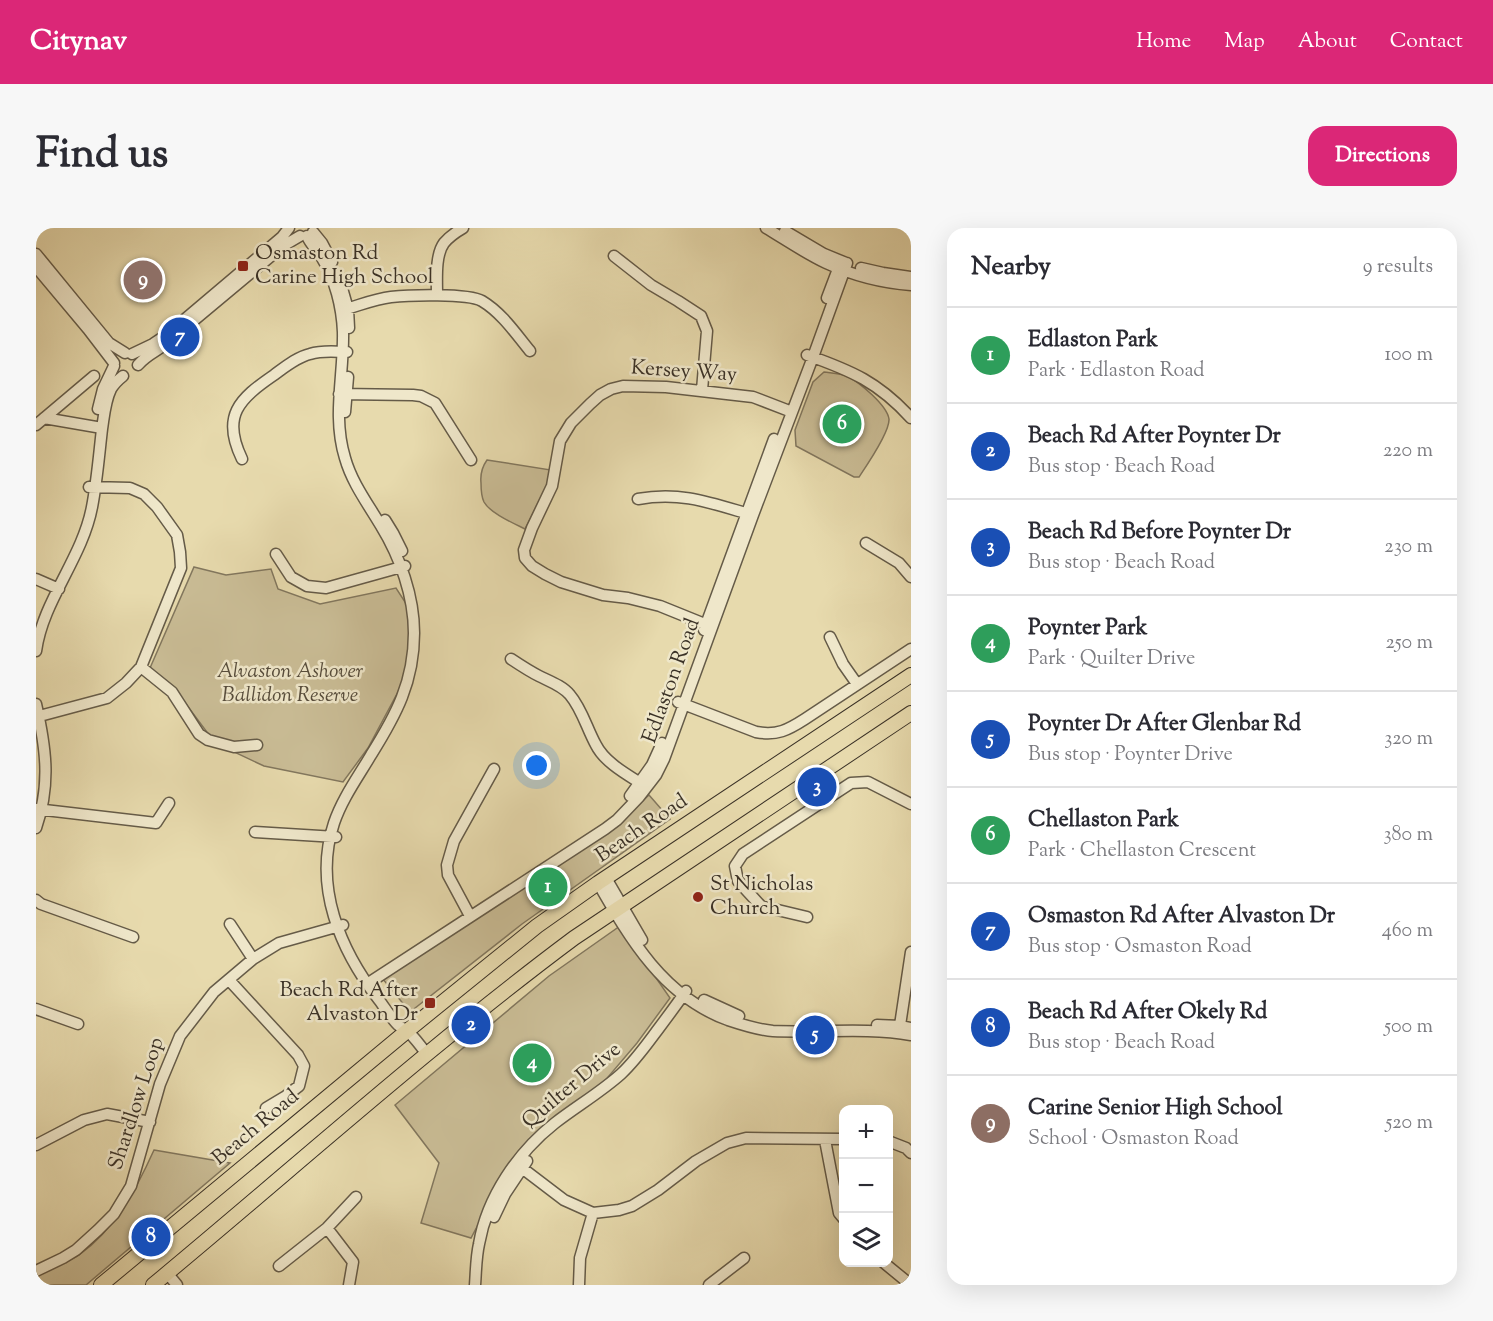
<!DOCTYPE html>
<meta charset="utf-8">
<style>
:root{--surface:#fff;--page:#f7f7f7;--text:#2b2b33;--muted:#7c7c81;--line:#e1e1e2;--accent:#db2777}
body{margin:0;font-family:"Sorts Mill Goudy",serif;background:var(--page);color:var(--text)}
.controls{position:absolute;right:18px;bottom:18px;display:grid;overflow:hidden;border-radius:12px;box-shadow:0 6px 24px #0002}
.controls button{width:54px;height:54px;display:grid;place-items:center;padding:0;border:0;border-bottom:2px solid var(--line);background:var(--surface);color:var(--text);font:30px sans-serif}
.you{position:absolute;left:501px;top:538px;width:21px;height:21px;margin:-15px;border:4px solid #fff;border-radius:50%;background:#1a73e8;box-shadow:0 0 0 9px #1a73e833}
.badge{display:grid;place-items:center;width:39px;height:39px;border-radius:50%;background:var(--accent);color:#fff;font-size:20px;font-weight:700}
.pin{position:absolute;translate:-50% -50%;border:3px solid #fff;box-shadow:0 2px 6px #0006}
.list{margin:0;padding:0;list-style:none}
h2{display:flex;justify-content:space-between;align-items:center;height:78px;margin:0;padding:0 24px;font-size:26px}
h2 small{font-size:20px;font-weight:400;color:var(--muted)}
.list li{display:grid;grid-template-columns:39px 1fr auto;gap:18px;align-items:center;box-sizing:border-box;height:96px;padding:0 24px;border-top:2px solid var(--line)}
.list b{display:block;font-size:22px;white-space:nowrap}
.list p{margin:0;font-size:20px;white-space:nowrap;color:var(--muted)}
.list em{font-size:20px;font-style:normal;color:var(--muted)}
.icon{flex:none;width:33px;height:33px;fill:none;stroke:currentColor;stroke-width:2;stroke-linecap:round;stroke-linejoin:round}
.map{position:relative;flex:none;width:875px;height:1057px;overflow:hidden;border-radius:18px}
header{display:flex;align-items:center;gap:36px;box-sizing:border-box;height:84px;padding:0 30px;background:var(--accent);color:#fff}
header strong{font-size:28px}
nav{display:flex;gap:33px;margin-inline-start:auto;font-size:21px}
.intro{display:flex;align-items:center;justify-content:space-between;box-sizing:border-box;height:144px;padding:0 36px}
h1{margin:0;font-size:42px}
.button{padding:15px 27px;border-radius:18px;background:var(--accent);color:#fff;font-size:21px;font-weight:700}
main{display:flex;gap:36px;padding:0 36px}
aside{flex:1;background:var(--surface);border-radius:18px;box-shadow:0 6px 24px #0002}
.map>svg:first-child{display:block}
.green{fill:#cabd96;stroke:#82775e;stroke-width:1.5}
.lines{fill:none;stroke-linecap:round;stroke-linejoin:round}
.minor-casing{stroke:#655b48;stroke-width:13}
.major-casing{stroke:#3a3126;stroke-width:16}
.minor{stroke:#efe7ca;stroke-width:10}
.major{stroke:#e7daad;stroke-width:14}
.poi-dot{fill:#8f2418;stroke:#efe7ca;stroke-width:2}
.labels{text-anchor:middle;dominant-baseline:central;stroke-width:5;stroke-linejoin:round;paint-order:stroke}
.poi-label{font-size:21px;fill:#3a3126;stroke:#efe7ca;text-anchor:start}
.street-label{font-size:21px;fill:#3a3126;stroke:#efe7ca}
.park-label{font-size:21px;font-style:italic;fill:#574d3c;stroke:#efe7ca}
</style>
<header>
<strong>Citynav</strong>
<nav><a>Home</a><a>Map</a><a>About</a><a>Contact</a></nav>
</header>
<div class="intro"><h1>Find us</h1><a class="button">Directions</a></div>
<main>
<div class="map">
<svg width="875" height="1057" viewBox="0 0 875 1057">
<rect width="100%" height="100%" fill="#e7daad"/>
<filter id="stains"><feTurbulence type="fractalNoise" baseFrequency=".00333" numOctaves="4"/><feColorMatrix values="0 0 0 0 .2 0 0 0 0 .09 0 0 0 0 .02 0 0 0 .5 -.17"/></filter>
<radialGradient id="worn" r=".72"><stop offset=".6" stop-color="#630" stop-opacity="0"/><stop offset="1" stop-color="#630" stop-opacity=".3"/></radialGradient>
<!-- green -->
<path class="green" d="M788 144C795 145 804 145 811 148 823 154 851 177 853 191 854 204 831 237 823 249H818L760 218 759 202 777 154Z
M451 232 515 242 512 255 489 301C477 295 454 285 448 274 445 268 445 261 445 255 444 245 446 239 451 232Z
M158 339 190 347 235 341 242 361 284 376 360 360 371 377 376 424 363 462 332 520 307 554 228 538 179 515 147 472 114 440Z
M613 567 634 591 486 696 374 784 346 750 579 598Z
M584 698 634 770 601 815 567 855 472 940 435 1010 385 995 403 935 359 877 513 748Z
M118 922 194 935 50 1057H0V1046C13 1041 31 1035 43 1027 79 1001 100 962 118 922Z"/>
<g class="lines">
<defs>
<path id="minor" d="M730 0C750 12 769 25 790 35 816 47 847 55 875 57
M749 3 788 26 810 35
M277 4 286 15 296 34
M271 8C274 16 282 23 286 30 299 51 306 79 307 104 308 147 296 188 309 230 316 255 332 276 345 298 364 329 378 368 378 405 378 454 360 487 335 527 322 549 306 571 298 595 277 658 304 722 343 772 349 780 355 790 362 797 365 800 367 800 370 802 378 808 384 818 391 826
M0 26 73 115 89 125
M578 28 615 57 642 73 665 88 671 103 666 162
M0 39 52 101 78 135
M825 40 847 45 875 49
M306 60 312 81 313 100
M401 67C401 52 399 27 408 15 413 9 420 4 427 0
M791 70 805 33
M306 82C322 78 338 71 355 69 372 67 432 65 446 73 466 85 480 106 494 123
M96 126 117 116 129 108 246 9 253 0
M771 127C816 143 842 154 875 190
M102 137C111 126 122 123 132 114L247 18 264 8
M303 166 377 167 385 168 399 175 435 232
M62 181 67 161 78 138
M309 184 312 149
M8 190 66 200
M0 197 58 148
M206 231C185 188 203 171 238 147 249 139 261 129 274 126 287 122 299 124 311 124
M602 271C645 263 675 275 716 287
M349 292 357 305 366 323
M830 315 863 335 875 349
M240 326 255 349 271 358 290 360 369 338
M0 351 23 361
M676 399 624 378 592 370 567 367 525 354 509 346 496 338 489 330 488 322 496 300 516 258 524 213 535 195 554 176 564 167 575 161 587 158 630 159 717 169 756 184
M668 402 738 211
M794 409 807 436 821 456
M0 423C7 372 46 331 56 279 61 253 63 227 66 201 68 188 69 173 75 161 78 156 82 152 87 148
M475 431C484 437 493 443 503 448 513 453 527 458 534 467 546 481 551 501 560 517 569 535 592 547 609 558
M105 439 136 464 163 506 172 512 198 519 221 517
M642 474 720 504C741 508 752 502 769 491L875 421
M0 476C10 520 15 556 0 600
M0 489 71 470 90 455 105 439 145 340 144 324 141 307 121 279 108 266 94 260 53 259
M594 568 616 537 626 515
M0 581 120 595 133 575
M219 604 300 609
M570 650 606 712
M562 655C594 711 628 769 692 792 707 797 722 802 737 803 782 805 831 799 875 807
M0 672 5 676 97 709
M434 688 412 647 411 637 418 613 458 541
M771 689 725 678 702 653 699 638 707 626 815 555 832 554 875 576
M194 696 217 731
M193 752 262 827 268 838 263 858 250 868 230 880
M331 756 569 601 581 592 603 569 620 547 628 531 717 287 777 129 811 35
M668 772 703 788
M0 781 42 796
M841 797 864 798 875 800
M863 804 875 724
M789 912 803 985 808 991
M852 913 870 920 875 925
M0 917 48 892 71 886 114 894
M486 940 528 972 557 985 583 982 596 978 622 962 660 933 691 915 710 910 808 911
M458 989 469 966 491 933
M291 1000 317 1034 313 1057
M847 1034 875 1057
M243 1038 291 1000 320 969
M0 1043 27 1030 40 1022 62 1002 78 986 95 958 124 856 144 808 178 764 217 731 243 715 307 697
M131 1045 141 1057
M439 1057C440 1044 440 1029 443 1016 451 969 482 924 519 895 541 878 565 864 585 846 600 832 611 816 623 800 632 788 641 776 650 763
M543 1057 544 1030 557 985
M673 1057 708 1030"/>
<path id="major" d="M65 1057 371 803 501 698 562 655 875 447
M117 1057C257 941 392 819 538 710L875 485"/>
</defs>
<!-- minor casing -->
<use href="#minor" class="minor-casing"/>
<!-- major casing -->
<use href="#major" class="major-casing"/>
<!-- minor -->
<use href="#minor" class="minor"/>
<!-- major -->
<use href="#major" class="major"/>
</g>
<!-- markers -->
<g class="poi-dot">
<rect x="201" y="32" width="12" height="12" rx="3"/>
<circle cx="662" cy="669" r="6"/>
<rect x="388" y="769" width="12" height="12" rx="3"/>
</g>
<g class="labels">
<!-- poi labels -->
<g class="poi-label">
<text x="219" y="26">Osmaston Rd<tspan x="219" dy="24">Carine High School</tspan></text>
<text x="674" y="657">St Nicholas<tspan x="674" dy="24">Church</tspan></text>
<text x="382" y="763" text-anchor="end">Beach Rd After<tspan x="382" dy="24">Alvaston Dr</tspan></text>
</g>
<!-- street labels -->
<g class="street-label">
<text transform="translate(648 144) rotate(4)">Kersey Way</text>
<text transform="translate(636 453) rotate(-70)">Edlaston Road</text>
<text transform="translate(606 601) rotate(-34)">Beach Road</text>
<text transform="translate(536 858) rotate(-40)">Quilter Drive</text>
<text transform="translate(101 876) rotate(-72)">Shardlow Loop</text>
<text transform="translate(220 900) rotate(-40)">Beach Road</text>
</g>
<!-- park labels -->
<g class="park-label">
<text x="254" y="444">Alvaston Ashover<tspan x="254" dy="24">Ballidon Reserve</tspan></text>
</g>
</g>
<rect width="100%" height="100%" filter="url(#stains)"/>
<rect width="100%" height="100%" fill="url(#worn)"/>
</svg>
<div class="controls">
<button>+</button>
<button>−</button>
<button><svg class="icon" aria-label="layers" viewBox="0 0 24 24"><path d="M12 4l9 5-9 5-9-5zM3 14l9 5 9-5"/></svg></button>
</div>
<div class="you"></div>
<div class="pin badge" style="left:512px;top:659px;background:#2e9e5b">1</div>
<div class="pin badge" style="left:435px;top:797px;background:#1a4fb4">2</div>
<div class="pin badge" style="left:781px;top:559px;background:#1a4fb4">3</div>
<div class="pin badge" style="left:496px;top:835px;background:#2e9e5b">4</div>
<div class="pin badge" style="left:779px;top:807px;background:#1a4fb4">5</div>
<div class="pin badge" style="left:806px;top:196px;background:#2e9e5b">6</div>
<div class="pin badge" style="left:144px;top:109px;background:#1a4fb4">7</div>
<div class="pin badge" style="left:115px;top:1009px;background:#1a4fb4">8</div>
<div class="pin badge" style="left:107px;top:52px;background:#8d6e63">9</div>
</div>
<aside>
<h2>Nearby<small>9 results</small></h2>
<ul class="list">
<li><span class="badge" style="background:#2e9e5b">1</span><div><b>Edlaston Park</b><p>Park · Edlaston Road</p></div><em>100 m</em></li>
<li><span class="badge" style="background:#1a4fb4">2</span><div><b>Beach Rd After Poynter Dr</b><p>Bus stop · Beach Road</p></div><em>220 m</em></li>
<li><span class="badge" style="background:#1a4fb4">3</span><div><b>Beach Rd Before Poynter Dr</b><p>Bus stop · Beach Road</p></div><em>230 m</em></li>
<li><span class="badge" style="background:#2e9e5b">4</span><div><b>Poynter Park</b><p>Park · Quilter Drive</p></div><em>250 m</em></li>
<li><span class="badge" style="background:#1a4fb4">5</span><div><b>Poynter Dr After Glenbar Rd</b><p>Bus stop · Poynter Drive</p></div><em>320 m</em></li>
<li><span class="badge" style="background:#2e9e5b">6</span><div><b>Chellaston Park</b><p>Park · Chellaston Crescent</p></div><em>380 m</em></li>
<li><span class="badge" style="background:#1a4fb4">7</span><div><b>Osmaston Rd After Alvaston Dr</b><p>Bus stop · Osmaston Road</p></div><em>460 m</em></li>
<li><span class="badge" style="background:#1a4fb4">8</span><div><b>Beach Rd After Okely Rd</b><p>Bus stop · Beach Road</p></div><em>500 m</em></li>
<li><span class="badge" style="background:#8d6e63">9</span><div><b>Carine Senior High School</b><p>School · Osmaston Road</p></div><em>520 m</em></li>
</ul>
</aside>
</main>
